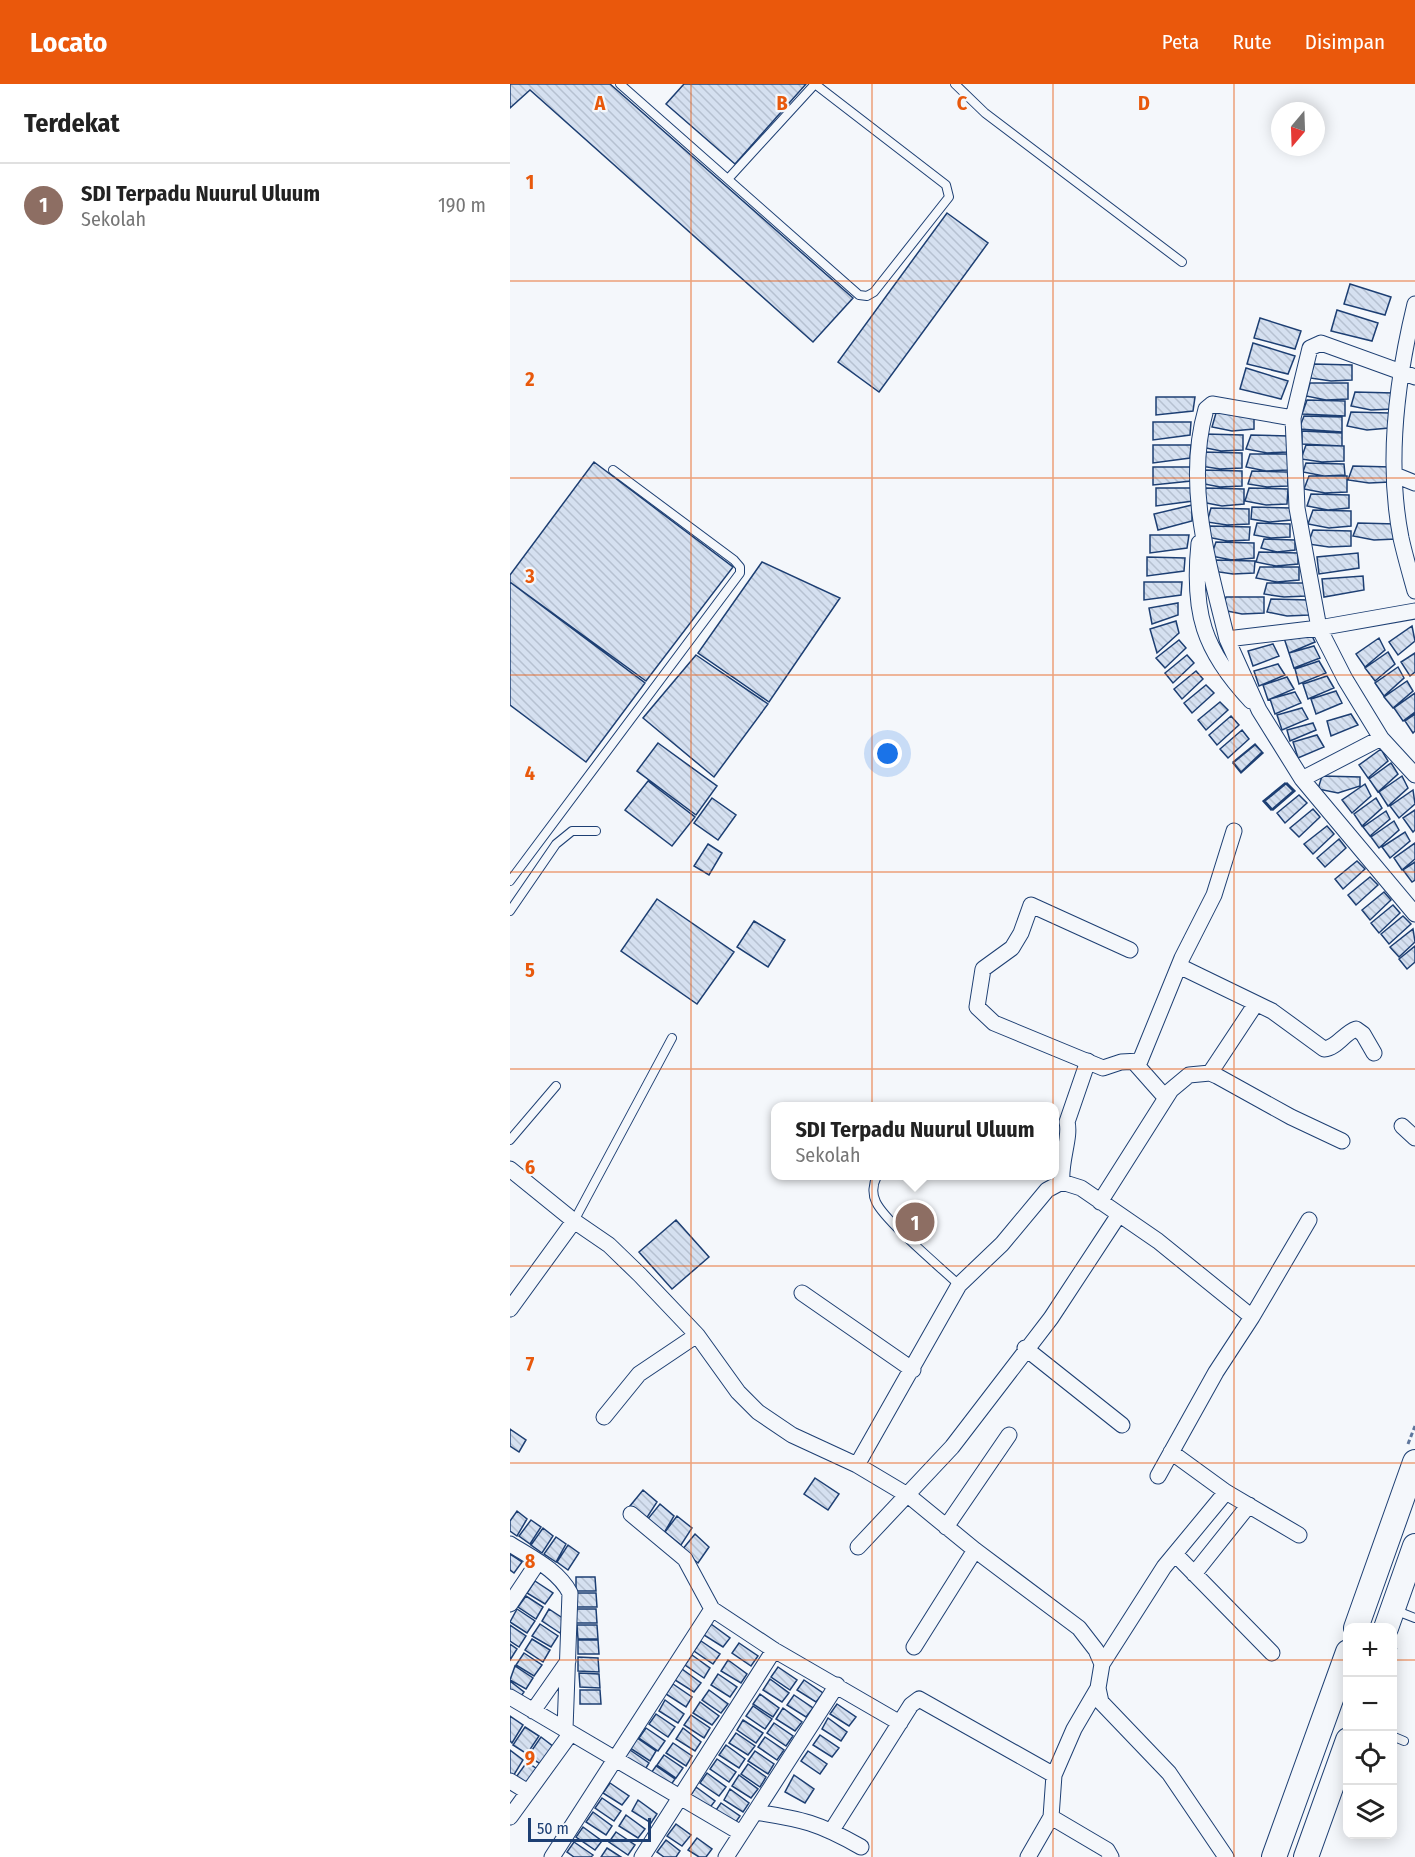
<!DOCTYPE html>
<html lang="id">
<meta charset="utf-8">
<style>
:root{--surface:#fff;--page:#f6f6f6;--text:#222;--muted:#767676;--line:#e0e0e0;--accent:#ea580c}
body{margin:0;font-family:"Fira Sans Condensed",sans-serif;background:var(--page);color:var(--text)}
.controls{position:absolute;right:18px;bottom:18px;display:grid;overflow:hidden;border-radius:12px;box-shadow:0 3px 15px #0003}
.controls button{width:54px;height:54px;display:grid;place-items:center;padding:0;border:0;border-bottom:2px solid var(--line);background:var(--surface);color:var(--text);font:30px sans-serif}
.compass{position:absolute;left:761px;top:18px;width:54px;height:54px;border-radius:50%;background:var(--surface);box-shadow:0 3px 15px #0003;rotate:199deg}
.scale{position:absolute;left:18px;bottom:15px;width:123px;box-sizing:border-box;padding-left:6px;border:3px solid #1d3f73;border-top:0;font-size:16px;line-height:21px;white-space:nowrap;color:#1d3f73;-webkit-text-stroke:4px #f4f7fb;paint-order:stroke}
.you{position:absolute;left:378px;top:670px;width:21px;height:21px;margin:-15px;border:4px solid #fff;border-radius:50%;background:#1a73e8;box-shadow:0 0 0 9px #1a73e833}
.badge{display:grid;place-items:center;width:39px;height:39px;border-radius:50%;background:var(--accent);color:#fff;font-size:20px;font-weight:700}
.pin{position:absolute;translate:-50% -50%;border:3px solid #fff;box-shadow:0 2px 6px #0006}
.popup{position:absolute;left:261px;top:1018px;width:288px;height:78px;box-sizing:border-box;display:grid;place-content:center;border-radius:12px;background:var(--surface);filter:drop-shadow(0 2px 4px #0005);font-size:20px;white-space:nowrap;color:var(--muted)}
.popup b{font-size:22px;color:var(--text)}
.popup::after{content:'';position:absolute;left:50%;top:100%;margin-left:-12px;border:12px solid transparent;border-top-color:var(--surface)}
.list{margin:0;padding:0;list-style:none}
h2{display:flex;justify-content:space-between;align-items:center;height:78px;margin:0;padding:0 24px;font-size:26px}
h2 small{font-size:20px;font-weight:400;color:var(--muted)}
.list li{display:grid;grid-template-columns:39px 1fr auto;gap:18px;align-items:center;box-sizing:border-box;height:84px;padding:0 24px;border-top:2px solid var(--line)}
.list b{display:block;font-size:22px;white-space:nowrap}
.list p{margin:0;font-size:20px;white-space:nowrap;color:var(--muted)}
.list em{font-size:20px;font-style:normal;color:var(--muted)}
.icon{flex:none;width:33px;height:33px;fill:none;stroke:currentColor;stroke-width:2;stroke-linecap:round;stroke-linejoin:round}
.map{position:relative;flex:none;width:905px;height:1773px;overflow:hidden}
header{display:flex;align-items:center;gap:36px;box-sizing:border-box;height:84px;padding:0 30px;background:var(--accent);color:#fff}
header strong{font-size:28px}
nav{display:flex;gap:33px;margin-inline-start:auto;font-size:21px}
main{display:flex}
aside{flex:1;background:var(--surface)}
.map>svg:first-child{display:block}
.building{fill:url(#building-back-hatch);stroke:#1d3f73;stroke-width:1.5}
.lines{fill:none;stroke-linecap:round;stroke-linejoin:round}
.lane-casing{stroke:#1d3f73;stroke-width:10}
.street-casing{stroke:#1d3f73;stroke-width:17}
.primary-casing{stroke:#1d3f73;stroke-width:26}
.path{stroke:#5e769c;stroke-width:3;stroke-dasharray:4.5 3;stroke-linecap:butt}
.lane{stroke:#f4f7fb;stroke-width:8}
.street{stroke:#f4f7fb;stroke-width:15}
.primary{stroke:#f4f7fb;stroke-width:24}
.grid{fill:none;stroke:#e8590c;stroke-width:1.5;stroke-opacity:0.55}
.grid-label{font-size:20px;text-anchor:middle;font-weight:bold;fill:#e8590c;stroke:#f4f7fb;stroke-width:4.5;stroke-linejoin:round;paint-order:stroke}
</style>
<header>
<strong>Locato</strong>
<nav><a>Peta</a><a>Rute</a><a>Disimpan</a></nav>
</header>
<main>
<aside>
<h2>Terdekat<small></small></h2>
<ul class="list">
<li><span class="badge" style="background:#8d6e63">1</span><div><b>SDI Terpadu Nuurul Uluum</b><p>Sekolah</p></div><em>190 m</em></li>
</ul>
</aside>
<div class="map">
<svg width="905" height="1773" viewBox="0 0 905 1773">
<defs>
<pattern id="building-back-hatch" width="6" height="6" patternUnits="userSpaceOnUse" patternTransform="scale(1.5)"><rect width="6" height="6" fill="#d5e0f0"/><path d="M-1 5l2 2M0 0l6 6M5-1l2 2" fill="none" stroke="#b6c1d1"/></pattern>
</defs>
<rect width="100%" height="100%" fill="#f4f7fb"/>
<!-- building -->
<path class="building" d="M0 0H100L343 214 303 258 20 6 0 24Z
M174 0H296L225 80 156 20Z
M437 129 478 159 369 308 328 278Z
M840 200 881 213 875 231 834 220Z
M827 226 868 239 862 257 821 247Z
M750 234 791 247 785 265 744 254Z
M743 259 785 272 778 290 737 280Z
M804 280 842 281V296L821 297 800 294Z
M736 284 778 297 771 315 730 305Z
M800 299H838V315L816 316 796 312Z
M845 308 883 309V325L861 326 841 322Z
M646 313H685L683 327 646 331Z
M797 316 835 317V332L792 330Z
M841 328 879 329V344L857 346 837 342Z
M706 329 744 330V345L722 347 702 343Z
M794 332 832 333V348L789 345Z
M643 338H681L680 351 643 356Z
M792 347 832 349V362L792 360Z
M695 350 733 351V366L711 367 691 363Z
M741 351 779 352 778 368 757 369 736 365Z
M643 361H681L680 374 643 379Z
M796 361 834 362V377L812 378 791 375Z
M694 368 732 369V384L710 385 690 382Z
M740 370H778V386L756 387 736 383Z
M84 378 223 483 136 597 0 498V491Z
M796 379 834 380 835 391 814 392 793 388Z
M843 382 881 383 880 398 859 399 838 396Z
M643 383H682L681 397 643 401Z
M693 386 732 387V402L710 403 689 399Z
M742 387 778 388V402L757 403 738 400Z
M799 392H837V408L815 409 794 405Z
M646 404H685L683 417 646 422Z
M696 404 734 405V420L712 422 691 418Z
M739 404 778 405 777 420 756 421 735 417Z
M801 410 839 411V424L818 426 797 422Z
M682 421V437L648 446 644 430Z
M742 423 781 424V436L759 438 741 435Z
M701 424 739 425V440L717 441 697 438Z
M803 426 841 427V442L819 444 798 440Z
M747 439 780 440V453L761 454 744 451Z
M848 439 886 440V455L864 456 843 452Z
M700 442 740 443 739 456 717 457 697 453Z
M803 446 841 447V462L819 463 798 460Z
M640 451H679L677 464 640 469Z
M754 455 785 456V466L767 468 751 464Z
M706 458 744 459V474L722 476 701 472Z
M749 468 788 469V480L766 482 746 478Z
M848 469 849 484 809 490 807 473Z
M637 473 675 474 674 487 637 492Z
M705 476 745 477 744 489 723 490 702 487Z
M252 478 330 514 259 618 188 569Z
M750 483H789V496L767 498 746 494Z
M853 492 854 506 814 513 812 495Z
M0 498 135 599 76 678 0 621Z
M634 498H672L671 511 634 516Z
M757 499H796V512L774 513 754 510Z
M716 513H754V529L732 530 712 526Z
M761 515 799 516V531L777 532 757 528Z
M668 519V531L642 540 639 524Z
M666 537 669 549 647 569 640 545Z
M902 542 905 557 888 571 879 558Z
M799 546 805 558 779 569 774 554Z
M869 554 875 566 855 583 846 570Z
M669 556 676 564 655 584 646 574Z
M763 560 769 572 743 582 738 567Z
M804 562 810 574 784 584 779 569Z
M878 568 885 580 865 597 855 584Z
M905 569V588L900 592 891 578Z
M186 571 258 620 204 693 133 634Z
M677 571 684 579 663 599 655 589Z
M809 577 816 589 789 600 785 585Z
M768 580 775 591 749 602 744 587Z
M888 583 894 594 874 612 865 599Z
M686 587 693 595 672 615 664 605Z
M817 592 824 604 798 615 793 600Z
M777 593 784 605 758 616 753 601Z
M897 597 903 607 883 624 874 613Z
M696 601 704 609 682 629 674 619Z
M826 607 832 619 806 630 801 615Z
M785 608 791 619 765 630 760 615Z
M905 609V628L893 637 884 624Z
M710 618 718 626 696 646 688 636Z
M792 624 798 635 772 646 767 631Z
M841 630 848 641 821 652 817 637Z
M905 630V647L903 649 895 637Z
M721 632 729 641 707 661 699 651Z
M803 639 806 646 780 657 777 646Z
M732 646 739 655 718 674 710 665Z
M807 651 814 663 788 674 783 658Z
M148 659 207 702 186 731 127 687Z
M745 660 752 668 731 688 723 678Z
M745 661 753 669 731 689 723 679Z
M871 665 878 677 858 694 849 681Z
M881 679 888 690 868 708 859 695Z
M812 692 850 693V702L828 709 808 705Z
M892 692 898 704 878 722 869 708Z
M138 697 185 733 162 762 115 726Z
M775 699 783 707 761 726 753 717Z
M777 699 785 707 763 726 755 717Z
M855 700 861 712 842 729 832 716Z
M903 706 905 720 889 734 880 722Z
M789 711 797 719 775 739 767 729Z
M202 714 226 731 208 756 184 739Z
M866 714 872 724 852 742 844 730Z
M803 725 810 733 789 753 780 744Z
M905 726V746L903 748 893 734Z
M876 727 880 735 860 752 853 743Z
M884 737 889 746 869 764 861 753Z
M817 742 824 750 803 770 794 760Z
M895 748 900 757 880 774 872 763Z
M829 755 836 764 815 783 807 774Z
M905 759V775L892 786 884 774Z
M198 760 212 769 199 791 184 782Z
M847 777 855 785 833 805 825 795Z
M905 778V796L902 798 893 786Z
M860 793 868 801 846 821 838 811Z
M874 808 881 816 860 836 852 826Z
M147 815 224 868 187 920 111 867Z
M883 821 890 829 869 849 861 839Z
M893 832 901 840 879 860 871 850Z
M244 837 275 856 258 883 227 863Z
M903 845 905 858 889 873 880 863Z
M905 862V878L897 885 889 875Z
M166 1136 199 1173 162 1205 129 1168Z
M0 1345 16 1356 9 1368 0 1362Z
M305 1394 329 1410 318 1426 294 1410Z
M133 1406 147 1418 136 1435 120 1422Z
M150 1420 164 1432 154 1449 137 1436Z
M7 1427 17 1435 7 1452 0 1447V1437Z
M167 1432 182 1444 171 1461 155 1448Z
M21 1436 31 1443 20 1460 9 1452Z
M33 1444 43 1452 32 1469 21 1461Z
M185 1450 199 1463 188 1479 172 1466Z
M46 1453 56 1460 46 1478 34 1470Z
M58 1461 69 1469 58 1486 47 1478Z
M0 1470 12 1478 4 1489 0 1486Z
M66 1493H85L86 1507H66Z
M25 1497 43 1509 35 1520 17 1509Z
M66 1509H86L87 1523H66Z
M16 1512 33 1523 26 1535 8 1523Z
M7 1525 25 1537 17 1549 0 1538Z
M39 1525 57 1537 50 1549 32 1537Z
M66 1525H86L87 1539H66Z
M30 1540 48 1552 41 1563 22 1552Z
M201 1540 220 1554 213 1563 194 1551Z
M0 1541 16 1552 9 1563 0 1557Z
M67 1541H87L88 1555H68Z
M22 1555 40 1566 33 1578 15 1566Z
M68 1556H88L89 1570H68Z
M191 1557 210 1570 203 1580 184 1567Z
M229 1559 248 1572 241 1582 222 1569Z
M0 1560 7 1565 0 1576Z
M14 1569 32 1581 24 1592 6 1581Z
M182 1571 200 1584 194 1594 175 1581Z
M68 1573 88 1574 89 1588 68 1587Z
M218 1576 237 1590 231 1599 211 1587Z
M5 1582 23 1594 16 1605 0 1596Z
M268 1583 287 1596 280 1606 261 1593Z
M172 1585 191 1599 184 1608 165 1596Z
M69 1589 89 1590 90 1604 70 1603Z
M208 1590 227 1603 220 1613 201 1601Z
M260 1595 279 1609 272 1618 253 1606Z
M294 1596 313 1609 306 1618 287 1606Z
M0 1597 14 1608 9 1615 0 1609Z
M163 1600 182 1613 176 1623 156 1610Z
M70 1606H90L91 1620H70Z
M199 1606 218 1620 211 1629 192 1616Z
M250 1610 269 1624 263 1633 243 1620Z
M284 1611 303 1624 296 1633 277 1621Z
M155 1616 174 1630 168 1639 149 1627Z
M190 1618 209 1632 202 1641 183 1629Z
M327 1620 346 1633 339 1642 320 1630Z
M243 1622 262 1635 255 1645 236 1632Z
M273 1624 292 1638 285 1647 266 1635Z
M146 1630 165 1643 158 1653 139 1640Z
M181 1631 200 1644 194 1654 174 1641Z
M0 1632 13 1641 2 1659 0 1657Z
M318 1634 337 1648 331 1657 312 1645Z
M233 1636 253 1649 246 1659 227 1646Z
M264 1639 283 1652 276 1662 257 1649Z
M15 1643 29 1652 17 1670 3 1661Z
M136 1644 155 1657 148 1667 129 1654Z
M173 1644 191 1658 185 1667 166 1655Z
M226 1649 245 1662 238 1671 219 1659Z
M310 1651 329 1664 322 1673 303 1661Z
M31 1653 44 1663 32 1681 18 1672Z
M255 1653 274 1666 267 1676 248 1663Z
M127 1654 146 1667 140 1677 120 1664Z
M163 1659 182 1672 176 1682 156 1669Z
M216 1661 235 1675 229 1684 209 1671Z
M0 1666 13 1676 2 1694 0 1693Z
M120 1666 139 1679 133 1689 113 1676Z
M245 1667 264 1680 258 1690 238 1677Z
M298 1667 317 1680 310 1690 291 1677Z
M154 1671 173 1684 166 1694 147 1681Z
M207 1675 226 1688 219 1698 200 1685Z
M17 1678 30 1687 18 1706 4 1696Z
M238 1680 256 1693 250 1703 231 1690Z
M146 1682 165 1695 158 1705 139 1692Z
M197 1689 216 1703 209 1712 190 1699Z
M229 1691 248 1705 241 1714 222 1702Z
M284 1691 304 1705 295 1719 275 1708Z
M100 1699 119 1712 112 1721 93 1709Z
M186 1703 205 1717 198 1726 179 1714Z
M220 1705 239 1719 233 1728 214 1716Z
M92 1714 111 1727 104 1737 85 1724Z
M128 1716 147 1730 141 1739 122 1727Z
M211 1719 230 1732 223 1742 204 1729Z
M83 1728 102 1742 96 1751 76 1738Z
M116 1731 135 1745 128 1754 109 1742Z
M166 1740 181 1751 172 1762 157 1752Z
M73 1743 92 1757 85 1766 66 1753Z
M106 1748 125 1761 118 1771 99 1758Z
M187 1754 202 1765 196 1773H189L178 1766Z
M156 1756 170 1767 166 1773H154L147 1768Z
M64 1758 83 1771 81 1773H64L57 1768Z
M97 1764 111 1773H91Z"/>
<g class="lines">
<defs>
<path id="lane" d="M110 0 349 211 357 212 364 208 439 113 436 101 305 0
M445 0 475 29 672 178
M218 95 304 1
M0 797 230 489V483L224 476 103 386
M0 827 46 760 62 747H86
M0 1056 46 1002
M367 1092C363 1100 362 1110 366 1118 375 1137 431 1184 449 1201
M64 1137 162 954
M887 1527 905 1534
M882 1652 894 1657"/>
<path id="street" d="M905 220C887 294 876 378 891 454 895 472 900 489 905 507
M905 293 811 259 800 264 783 334 787 424 809 544 905 527
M783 334 702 320 696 325C674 401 699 481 717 555L809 544 835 595 871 654 905 691
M885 391 905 399
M689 459C682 528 693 566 741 617
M717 555 749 626 792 695 905 830
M792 695 871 654
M620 866 521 821 511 849 502 864 473 885 467 923 484 939 593 984 611 978 630 977 672 874 704 811 724 747
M669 882 762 927 814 965C827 964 834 949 846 945L853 950 864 969
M624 978 655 1013
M700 989 745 921
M892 1042 905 1054
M0 1085 64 1137 99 1161 130 1191 187 1251 228 1308 248 1328 282 1351 347 1381 399 1412 465 1466 569 1544 586 1566 592 1580 588 1604 591 1618 659 1689 716 1773
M552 1098C550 1077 561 1053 557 1038L578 977
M590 1118 661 1006 679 991 700 989 707 992 781 1033 832 1057
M292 1209 403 1286
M0 1225 64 1137
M742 1233 799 1136
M515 1264 612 1341
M94 1333 129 1290 187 1251
M661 1368 716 1408 789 1451
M347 1381 449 1201 492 1160 537 1106 552 1098 571 1104 648 1157 742 1233 706 1288 648 1392
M121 1430 175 1475 202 1525 264 1566 390 1639
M436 1443 499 1351
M0 1460C22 1474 48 1486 60 1509L55 1645
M348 1463 442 1363 541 1234 608 1132
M666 1471 762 1569
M684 1490 739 1421
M0 1520 28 1478
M404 1563 465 1466
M592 1580 654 1483 716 1408
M0 1613 231 1749
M23 1627 58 1577
M0 1697 18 1708
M245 1728C292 1735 309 1739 351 1763
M0 1733 61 1649
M541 1733 597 1766 601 1773
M322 1746 401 1621 409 1615 544 1691
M42 1773 202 1525
M132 1773 264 1566
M216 1773 327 1601
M518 1773 541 1733 544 1691 564 1645 588 1604"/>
<path id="primary" d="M846 1544 905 1378
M876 1544 905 1462
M764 1773 838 1568
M796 1773 838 1656"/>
</defs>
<!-- lane casing -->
<use href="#lane" class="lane-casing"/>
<!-- street casing -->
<use href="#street" class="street-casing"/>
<!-- primary casing -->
<use href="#primary" class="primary-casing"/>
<!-- path -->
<path class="path" d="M898 1360 905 1342
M882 1575 887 1561"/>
<!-- lane -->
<use href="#lane" class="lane"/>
<!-- street -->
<use href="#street" class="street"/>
<!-- primary -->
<use href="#primary" class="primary"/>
</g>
<!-- grid -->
<path class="grid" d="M181 0V1773M362 0V1773M543 0V1773M724 0V1773M0 197H905M0 394H905M0 591H905M0 788H905M0 985H905M0 1182H905M0 1379H905M0 1576H838M882 1576H905"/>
<g class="grid-label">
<text x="90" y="26">A</text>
<text x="272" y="26">B</text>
<text x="452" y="26">C</text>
<text x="634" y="26">D</text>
<text x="20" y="105">1</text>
<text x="20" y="302">2</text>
<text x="20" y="499">3</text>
<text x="20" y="696">4</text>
<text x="20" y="893">5</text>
<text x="20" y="1090">6</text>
<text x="20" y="1287">7</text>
<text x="20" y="1484">8</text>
<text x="20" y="1681">9</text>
</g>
</svg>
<div class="controls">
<button>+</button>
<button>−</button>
<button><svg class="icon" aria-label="locate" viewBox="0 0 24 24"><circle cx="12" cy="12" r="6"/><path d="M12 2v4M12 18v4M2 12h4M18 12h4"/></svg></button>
<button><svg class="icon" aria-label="layers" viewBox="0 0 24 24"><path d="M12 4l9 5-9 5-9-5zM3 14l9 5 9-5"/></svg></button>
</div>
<svg class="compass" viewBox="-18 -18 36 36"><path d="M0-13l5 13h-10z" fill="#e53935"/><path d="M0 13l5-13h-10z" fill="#767676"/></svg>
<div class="scale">50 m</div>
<div class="you"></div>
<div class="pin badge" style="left:405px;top:1138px;background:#8d6e63">1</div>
<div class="popup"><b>SDI Terpadu Nuurul Uluum</b>Sekolah</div>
</div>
</main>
